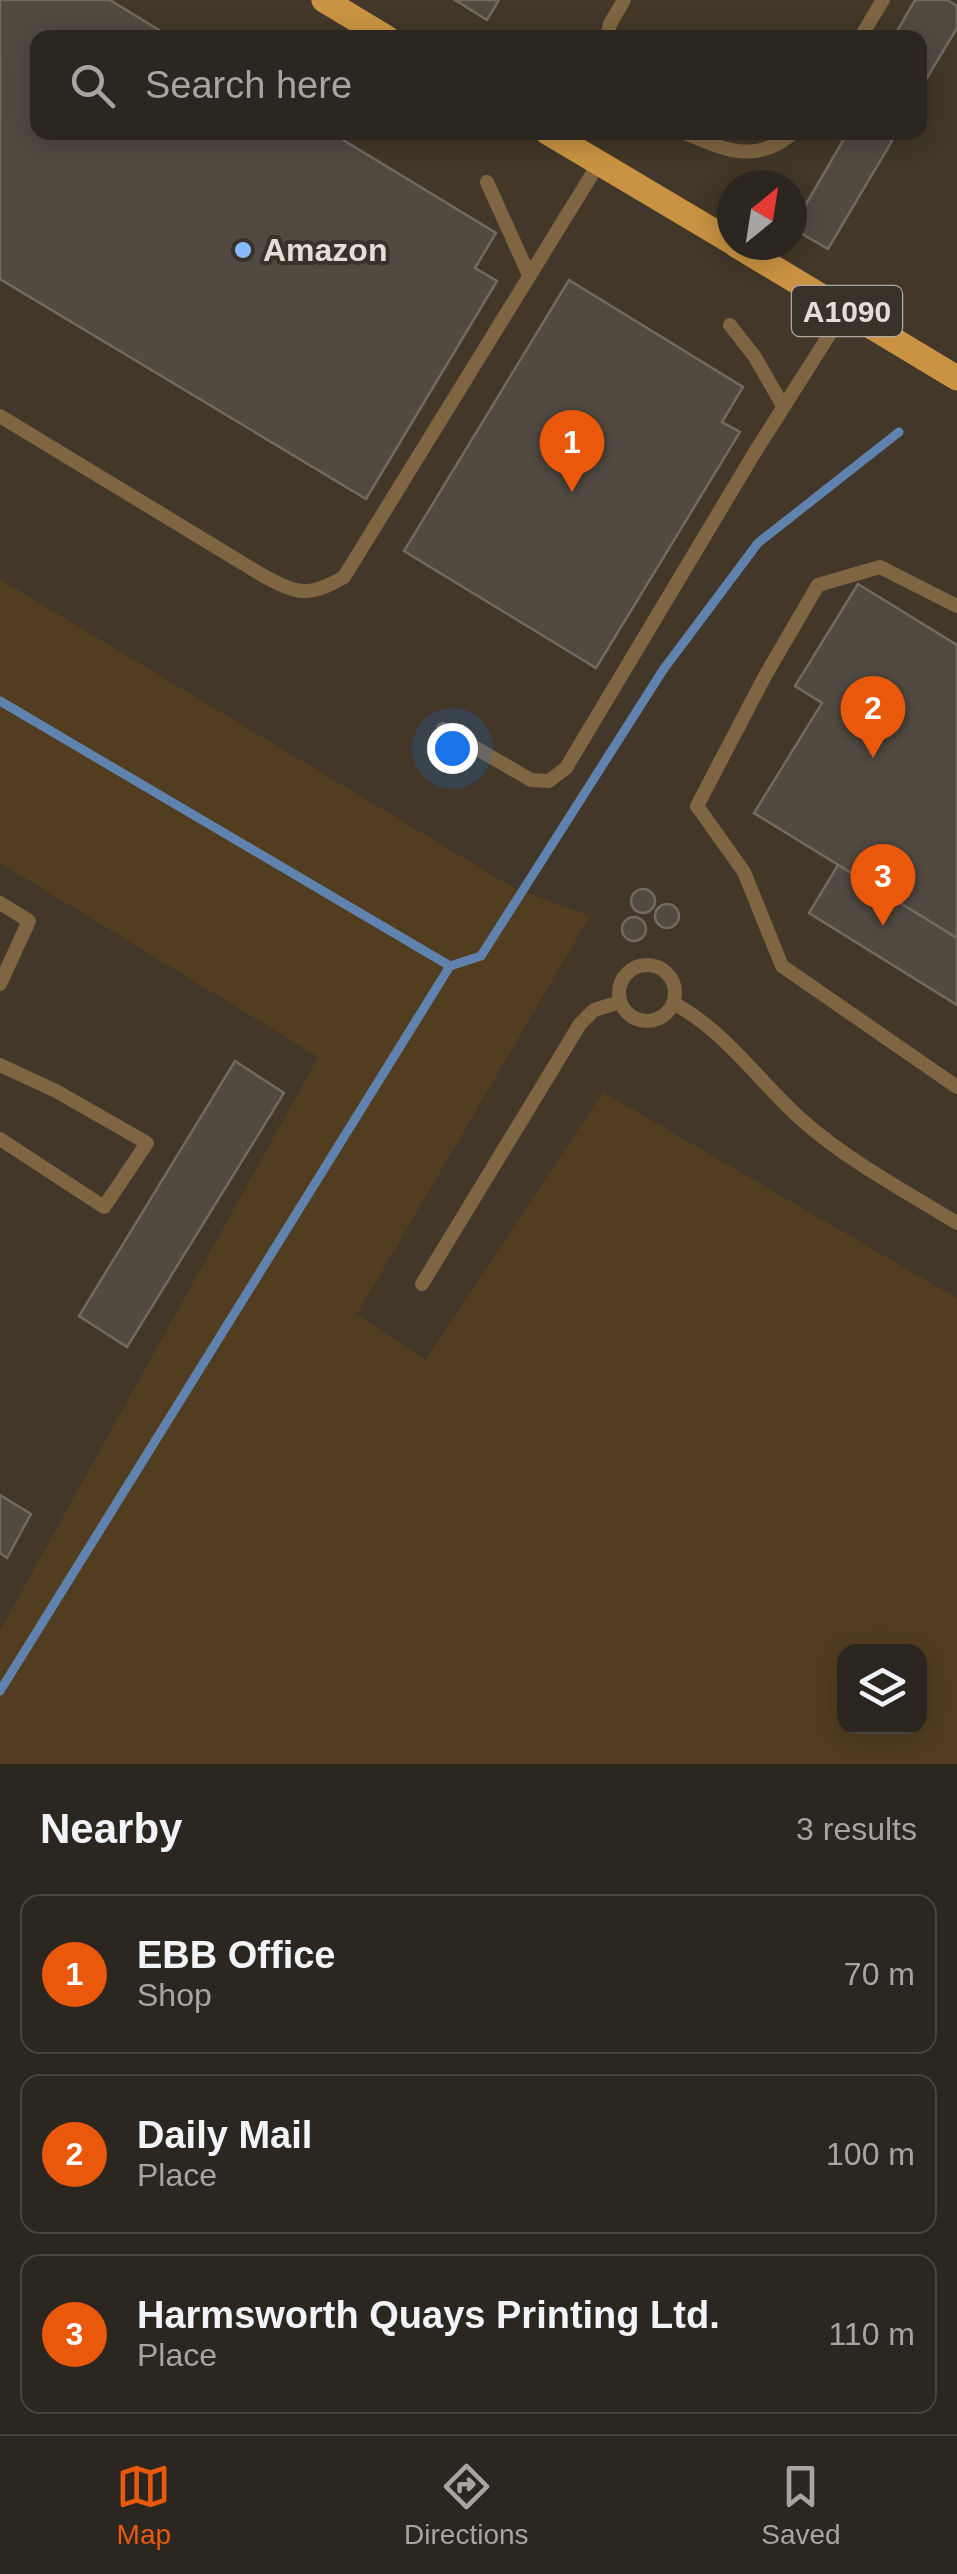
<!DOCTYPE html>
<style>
:root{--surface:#2b261f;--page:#332e28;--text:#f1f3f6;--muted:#a6a5a4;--line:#47433d;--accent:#ea580c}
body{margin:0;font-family:Arial,sans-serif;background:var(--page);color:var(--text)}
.controls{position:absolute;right:30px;bottom:30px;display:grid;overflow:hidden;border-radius:20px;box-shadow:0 5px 25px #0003}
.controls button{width:90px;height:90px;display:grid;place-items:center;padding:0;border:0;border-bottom:2px solid var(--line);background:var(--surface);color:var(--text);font:50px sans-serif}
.compass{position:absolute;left:717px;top:170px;width:90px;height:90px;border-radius:50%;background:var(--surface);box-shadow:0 5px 25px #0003;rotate:30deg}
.you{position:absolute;left:452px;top:748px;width:35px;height:35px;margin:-25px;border:8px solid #fff;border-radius:50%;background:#1a73e8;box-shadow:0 0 0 15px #1a73e833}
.badge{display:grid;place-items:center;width:65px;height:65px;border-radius:50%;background:var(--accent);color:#fff;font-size:32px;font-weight:700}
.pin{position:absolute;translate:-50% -82px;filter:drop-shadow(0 2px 5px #0008)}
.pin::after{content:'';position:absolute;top:52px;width:35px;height:30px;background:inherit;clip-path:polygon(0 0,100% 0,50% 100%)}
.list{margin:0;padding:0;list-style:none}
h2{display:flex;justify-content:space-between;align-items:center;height:130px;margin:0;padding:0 40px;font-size:42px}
h2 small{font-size:32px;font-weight:400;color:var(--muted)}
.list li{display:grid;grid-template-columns:65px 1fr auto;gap:30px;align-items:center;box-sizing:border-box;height:160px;margin:0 20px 20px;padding:0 20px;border:2px solid var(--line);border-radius:20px}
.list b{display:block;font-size:38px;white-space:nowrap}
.list p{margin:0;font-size:32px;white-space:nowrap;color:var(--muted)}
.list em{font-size:32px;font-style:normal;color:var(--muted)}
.icon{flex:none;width:55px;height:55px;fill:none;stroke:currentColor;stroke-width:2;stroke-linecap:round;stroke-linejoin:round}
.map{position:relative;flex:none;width:957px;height:1764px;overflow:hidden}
.search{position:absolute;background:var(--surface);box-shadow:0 5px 25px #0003;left:30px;right:30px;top:30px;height:110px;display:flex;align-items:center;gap:25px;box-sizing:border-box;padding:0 35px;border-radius:20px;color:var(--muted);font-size:38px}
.sheet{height:670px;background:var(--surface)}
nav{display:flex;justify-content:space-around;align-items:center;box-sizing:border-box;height:140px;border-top:2px solid var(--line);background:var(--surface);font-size:28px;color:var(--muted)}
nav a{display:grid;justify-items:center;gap:5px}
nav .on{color:var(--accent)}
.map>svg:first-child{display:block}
.built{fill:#423728;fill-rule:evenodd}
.green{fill:#523d20;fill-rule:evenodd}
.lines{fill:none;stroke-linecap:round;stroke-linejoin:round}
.stream{stroke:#5f83ae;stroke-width:9}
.building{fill:#524a41;stroke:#726a60;stroke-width:2.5}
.lane{stroke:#7f6541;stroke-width:14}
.primary{stroke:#ca9343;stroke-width:25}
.poi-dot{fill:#85bbfb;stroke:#393229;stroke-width:4}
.labels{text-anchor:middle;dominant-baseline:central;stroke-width:8;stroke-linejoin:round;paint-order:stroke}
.shield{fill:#393229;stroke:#b0aaa4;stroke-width:2.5}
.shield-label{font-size:30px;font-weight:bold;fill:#e3ded8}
.poi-label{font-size:32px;font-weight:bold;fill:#e3ded8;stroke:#393229;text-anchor:start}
</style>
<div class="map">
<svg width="957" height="1764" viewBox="0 0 957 1764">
<rect width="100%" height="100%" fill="#393229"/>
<!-- built -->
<path class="built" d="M0 0H957V1298L603 1093 425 1361 356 1314 589 916 514 888 0 579ZM38 38H920V132H38ZM732 185H792V245H732Z
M0 863 318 1057 0 1630Z"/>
<!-- green -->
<path class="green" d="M0 579 514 888 590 916 357 1314 425 1360 603 1092 957 1298V1764H0V1630L318 1057 0 863ZM844 1651H920V1726H844Z"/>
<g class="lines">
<!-- stream -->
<path class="stream" d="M0 701 450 966
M0 1691 450 966 481 956 663 670 758 543 899 432"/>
</g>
<!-- building -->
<path class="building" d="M0 0H110L172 38H38V132H330L496 233 475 268 497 281 366 499 0 279Z
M455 0H499L487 20Z
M915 0H947L957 6V28L921 88 920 38H893Z
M848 132H878L892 141 828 249 792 228Z
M569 280 743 387 722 422 740 432 596 668 404 551Z
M858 584 957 645V938L754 813 822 703 795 686Z
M838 865 957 938V1005L809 913Z
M631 901a12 12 0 1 1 24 0a12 12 0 1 1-24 0Z
M655 916a12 12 0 1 1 24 0a12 12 0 1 1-24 0Z
M622 929a12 12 0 1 1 24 0a12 12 0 1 1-24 0Z
M235 1061 284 1093 127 1347 79 1316Z
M0 1495 31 1514 7 1558 0 1553Z"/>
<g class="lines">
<!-- lane -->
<path class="lane" d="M607 38 610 24 624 0
M860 38 883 0
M682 132C724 149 756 166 794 132
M487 182 529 275
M730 325 755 357 783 406
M0 416 262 575C297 594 308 598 344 577L599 163
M957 606 880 567 818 585 765 676 697 806 744 872 782 966 957 1087
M443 729 531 780 549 781 566 768 755 452 845 310
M0 903 29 921 0 984
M619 993a28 28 0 1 1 56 0a28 28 0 1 1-56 0Z
M673 1003C727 1032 758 1081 803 1121 850 1162 905 1191 957 1223
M0 1065 56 1091 147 1143 104 1207 0 1139
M422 1284 580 1024 594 1010 620 1002"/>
<!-- primary -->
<path class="primary" d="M324 0 387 38
M547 132 732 242
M736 245 957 378"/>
</g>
<!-- markers -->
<circle class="poi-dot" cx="243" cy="250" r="10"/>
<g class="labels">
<!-- shield labels -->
<rect class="shield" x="792" y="286" width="110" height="50" rx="8"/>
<g class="shield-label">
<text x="847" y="311">A1090</text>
</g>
<!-- poi labels -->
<g class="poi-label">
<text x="263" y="250">Amazon</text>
</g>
</g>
</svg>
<div class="controls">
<button><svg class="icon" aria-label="layers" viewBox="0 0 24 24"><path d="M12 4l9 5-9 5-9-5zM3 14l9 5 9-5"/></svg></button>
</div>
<svg class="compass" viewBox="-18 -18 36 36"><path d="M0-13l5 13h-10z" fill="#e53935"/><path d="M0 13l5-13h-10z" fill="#a6a5a4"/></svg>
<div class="you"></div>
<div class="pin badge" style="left:572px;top:492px">1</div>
<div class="pin badge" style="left:873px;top:758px">2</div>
<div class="pin badge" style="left:883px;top:926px">3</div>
<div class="search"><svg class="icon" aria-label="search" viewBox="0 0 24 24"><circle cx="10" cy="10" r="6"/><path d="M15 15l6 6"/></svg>Search here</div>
</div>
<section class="sheet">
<h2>Nearby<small>3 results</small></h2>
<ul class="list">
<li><span class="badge">1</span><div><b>EBB Office</b><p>Shop</p></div><em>70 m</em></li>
<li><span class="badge">2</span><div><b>Daily Mail</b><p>Place</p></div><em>100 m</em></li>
<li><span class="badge">3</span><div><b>Harmsworth Quays Printing Ltd.</b><p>Place</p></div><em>110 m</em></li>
</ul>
</section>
<nav>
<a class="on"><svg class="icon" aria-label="map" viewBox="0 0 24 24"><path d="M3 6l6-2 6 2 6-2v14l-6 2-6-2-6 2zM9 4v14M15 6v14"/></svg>Map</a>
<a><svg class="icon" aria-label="directions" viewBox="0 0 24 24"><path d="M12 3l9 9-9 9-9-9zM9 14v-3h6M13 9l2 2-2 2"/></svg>Directions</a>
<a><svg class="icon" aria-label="saved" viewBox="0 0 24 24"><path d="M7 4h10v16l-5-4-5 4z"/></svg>Saved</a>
</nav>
